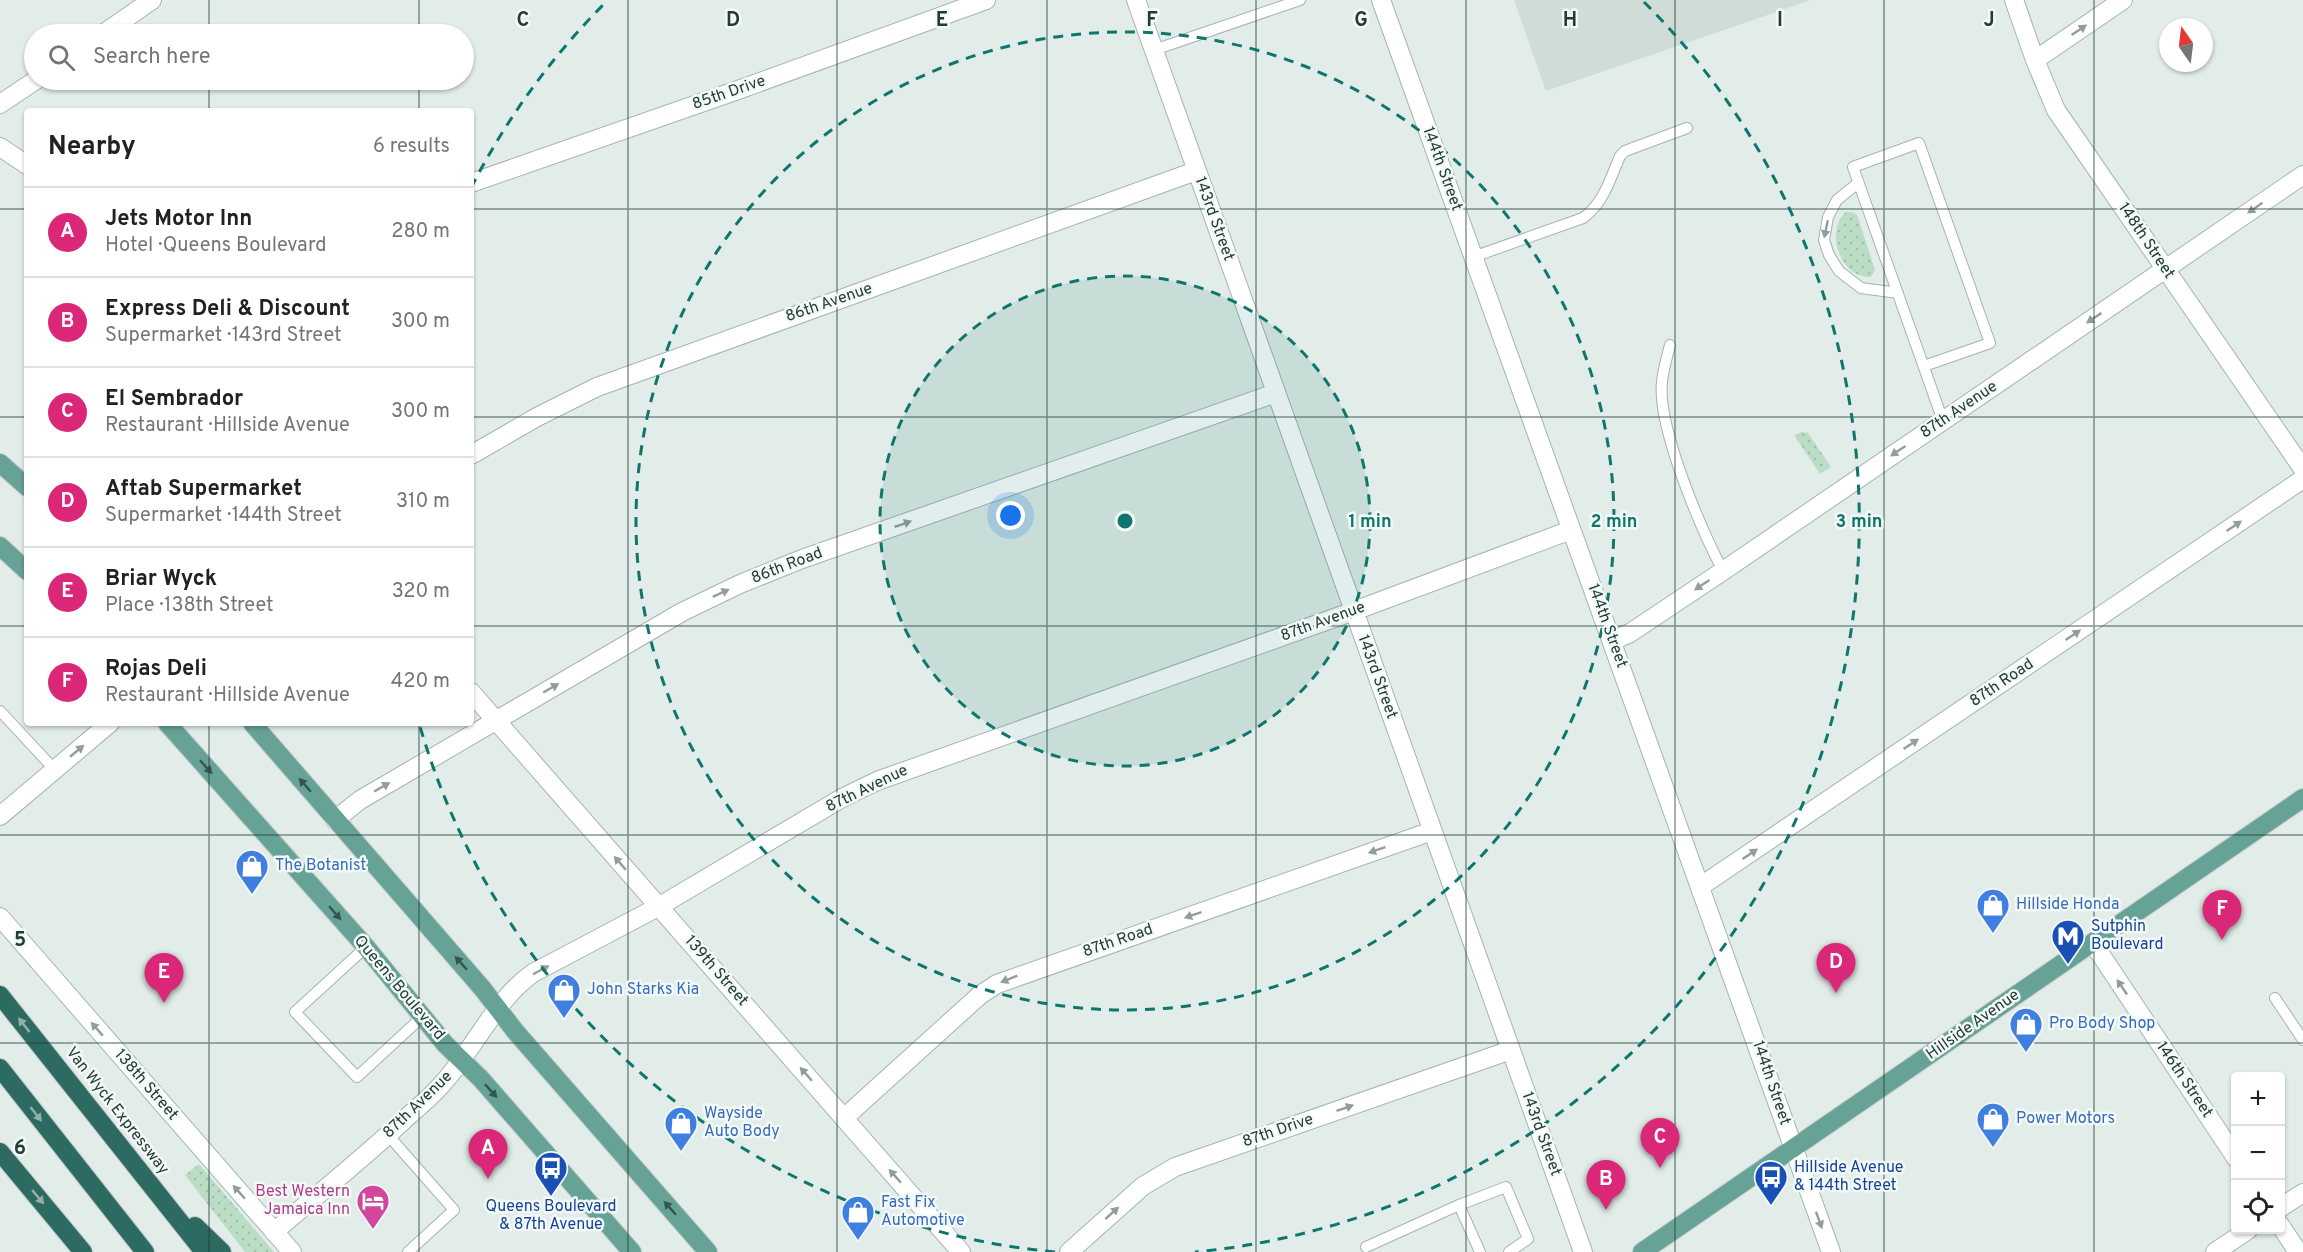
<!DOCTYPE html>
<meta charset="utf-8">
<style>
:root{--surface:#fff;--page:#f6f6f6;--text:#202124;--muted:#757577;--line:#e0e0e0;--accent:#db2777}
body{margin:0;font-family:Overpass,sans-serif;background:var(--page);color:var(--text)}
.controls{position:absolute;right:18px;bottom:18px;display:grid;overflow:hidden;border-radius:6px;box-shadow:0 2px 4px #0004}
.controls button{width:54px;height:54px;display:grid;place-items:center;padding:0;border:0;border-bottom:2px solid var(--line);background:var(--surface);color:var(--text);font:30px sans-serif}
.compass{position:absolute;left:2159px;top:18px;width:54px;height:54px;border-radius:50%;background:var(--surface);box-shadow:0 2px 4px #0004;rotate:346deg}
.you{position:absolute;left:1011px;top:516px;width:21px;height:21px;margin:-15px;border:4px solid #fff;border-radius:50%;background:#1a73e8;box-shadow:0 0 0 9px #1a73e833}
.badge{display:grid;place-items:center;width:39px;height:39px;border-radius:50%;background:var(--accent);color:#fff;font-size:20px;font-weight:700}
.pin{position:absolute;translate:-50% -50px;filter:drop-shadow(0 2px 3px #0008)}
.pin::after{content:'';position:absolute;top:32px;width:21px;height:18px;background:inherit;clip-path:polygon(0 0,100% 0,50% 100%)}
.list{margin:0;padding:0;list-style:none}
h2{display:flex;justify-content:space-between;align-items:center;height:78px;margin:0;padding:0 24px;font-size:26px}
h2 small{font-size:20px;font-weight:400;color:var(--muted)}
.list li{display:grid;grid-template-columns:39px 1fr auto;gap:18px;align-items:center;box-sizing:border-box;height:90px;padding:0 24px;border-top:2px solid var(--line)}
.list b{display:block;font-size:22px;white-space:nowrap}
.list p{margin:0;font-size:20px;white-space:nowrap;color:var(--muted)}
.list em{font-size:20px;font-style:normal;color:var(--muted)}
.icon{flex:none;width:33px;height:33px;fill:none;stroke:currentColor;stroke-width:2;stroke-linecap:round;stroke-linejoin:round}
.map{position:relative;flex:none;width:2303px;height:1252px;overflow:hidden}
.search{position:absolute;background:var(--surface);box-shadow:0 2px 4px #0004;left:24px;top:24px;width:450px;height:66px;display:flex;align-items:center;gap:15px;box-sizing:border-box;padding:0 21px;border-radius:33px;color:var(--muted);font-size:22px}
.panel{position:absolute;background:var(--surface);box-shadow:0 2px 4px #0004;left:24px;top:108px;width:450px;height:618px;border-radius:6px}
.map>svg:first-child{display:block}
.built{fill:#d0dcd7}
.grass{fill:url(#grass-dots)}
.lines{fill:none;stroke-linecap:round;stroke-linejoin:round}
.lane-casing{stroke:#a5b4b0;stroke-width:12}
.street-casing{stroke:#a5b4b0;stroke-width:20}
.secondary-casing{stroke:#a0b8b1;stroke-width:20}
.primary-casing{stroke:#c1c9c7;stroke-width:20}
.highway-casing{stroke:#c1c9c7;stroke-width:20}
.lane{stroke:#fff;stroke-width:10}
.street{stroke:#fff;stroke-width:18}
.secondary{stroke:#fff;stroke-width:18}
.primary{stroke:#66a296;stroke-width:18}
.highway{stroke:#2d6a61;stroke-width:18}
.oneway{fill:#909e9c}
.oneway2{fill:#335650}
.oneway3{fill:#90b2ac}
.grid{fill:none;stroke:#223d38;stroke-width:1.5;stroke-opacity:0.55}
.ring{fill:none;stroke:#0f766e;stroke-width:3;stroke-dasharray:10 8}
.labels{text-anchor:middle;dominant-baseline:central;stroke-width:5;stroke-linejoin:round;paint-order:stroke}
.street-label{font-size:16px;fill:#223d38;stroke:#f3f9f6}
.shop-label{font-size:16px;fill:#366cbe;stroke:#f3f9f6;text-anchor:start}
.transit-label{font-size:16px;fill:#164399;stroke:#f3f9f6;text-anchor:start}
.hotel-label{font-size:16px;fill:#b23c85;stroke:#f3f9f6;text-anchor:end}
.grid-label{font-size:20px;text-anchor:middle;font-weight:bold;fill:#223d38;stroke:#f3f9f6;stroke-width:5;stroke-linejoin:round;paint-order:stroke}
.centre{fill:#0f766e;stroke:#f3f9f6;stroke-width:3}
.ring-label{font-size:18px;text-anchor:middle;font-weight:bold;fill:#0f766e;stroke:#f3f9f6;stroke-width:5;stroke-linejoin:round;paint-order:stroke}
</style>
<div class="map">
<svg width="2303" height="1252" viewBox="0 0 2303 1252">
<defs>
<pattern id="grass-dots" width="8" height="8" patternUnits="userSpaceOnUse" patternTransform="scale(1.5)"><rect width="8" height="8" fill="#bbddc6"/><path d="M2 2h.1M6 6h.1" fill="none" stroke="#a0bfab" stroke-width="1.8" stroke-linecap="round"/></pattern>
</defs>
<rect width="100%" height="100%" fill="#e2ece8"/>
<!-- built -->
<path class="built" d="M1514 0H1811L1546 91Z"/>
<!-- grass -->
<path class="grass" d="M1846 212H1852L1857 215 1875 270 1871 277C1841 279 1824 231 1846 212Z
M1802 432 1808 433 1831 467 1820 474 1794 435Z
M199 1164 274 1252H245L185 1175Z"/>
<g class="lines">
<defs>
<path id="lane" d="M1154 50 1300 0
M1858 183 1837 200 1828 217 1824 240 1829 255 1839 271 1861 288 1898 293
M1473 257 1583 218C1604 203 1610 179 1620 156L1625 151 1687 128
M1670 345C1667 357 1663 370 1662 382 1657 427 1701 529 1723 571
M1924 366 1990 343 1919 143 1853 167 1943 421
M0 711 55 770
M366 947 295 1012 357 1077 423 1016
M2275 998 2303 1040
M388 1135 454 1210 408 1252
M1459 1205 1506 1187 1528 1239 1509 1252
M1366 1247 1459 1205 1480 1252"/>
<path id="street" d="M1136 0 1583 1252
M1381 0 1831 1252
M2014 0 2035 60 2056 110 2303 469
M103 34 152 0
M2035 60 2123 0
M0 104 36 80
M0 147 27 165
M471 183 738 90 986 0
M471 455 537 417 597 387 1196 171
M1612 641 1630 633 1723 571 2303 175
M471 692 961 1252
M0 816 110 723
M335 820 360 800 682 612 740 584 802 559 1276 393
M1701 886 2303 479
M2093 943 2236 1158
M844 1118 980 995 997 984 1432 831
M2280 1208 2303 1193
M2280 1225 2298 1252
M274 1232C318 1194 364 1158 406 1118 419 1107 432 1096 443 1083 475 1048 494 1001 533 973L658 907 842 798 877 781 1354 611 1571 530
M1069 1252 1143 1186 1175 1167 1511 1050
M2215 1252 2248 1230"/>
<path id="secondary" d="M0 917 292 1252"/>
<path id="primary" d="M0 463 27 487
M0 546 27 571
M167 723 366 947 445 1044 481 1079 632 1252
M252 723 482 988 515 1031 708 1252
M1642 1252 2303 798"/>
<path id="highway" d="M0 995 204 1252
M0 1068 145 1252
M0 1152 83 1252
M195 1226 222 1252"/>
</defs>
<!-- lane casing -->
<use href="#lane" class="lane-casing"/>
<!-- street casing -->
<use href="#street" class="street-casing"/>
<!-- secondary casing -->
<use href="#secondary" class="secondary-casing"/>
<!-- primary casing -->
<use href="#primary" class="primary-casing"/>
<!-- highway casing -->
<use href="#highway" class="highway-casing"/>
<!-- lane -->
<use href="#lane" class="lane"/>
<!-- street -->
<use href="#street" class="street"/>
<!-- secondary -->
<use href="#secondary" class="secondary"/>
<!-- primary -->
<use href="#primary" class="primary"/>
<!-- highway -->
<use href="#highway" class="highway"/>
</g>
<!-- one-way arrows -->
<defs><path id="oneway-solid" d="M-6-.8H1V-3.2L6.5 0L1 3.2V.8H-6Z" transform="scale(1.5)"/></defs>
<g class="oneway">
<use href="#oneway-solid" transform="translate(2079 30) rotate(-34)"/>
<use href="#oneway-solid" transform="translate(2255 208) rotate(145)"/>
<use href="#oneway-solid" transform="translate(1826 229) rotate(102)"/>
<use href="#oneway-solid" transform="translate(2094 318) rotate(146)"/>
<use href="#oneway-solid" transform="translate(1898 451) rotate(146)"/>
<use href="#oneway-solid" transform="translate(903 524) rotate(-19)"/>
<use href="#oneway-solid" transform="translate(2234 526) rotate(-34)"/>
<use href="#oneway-solid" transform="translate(1702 585) rotate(146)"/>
<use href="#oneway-solid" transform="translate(721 593) rotate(-25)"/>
<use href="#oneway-solid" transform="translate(2073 635) rotate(-34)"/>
<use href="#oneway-solid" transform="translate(551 688) rotate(-30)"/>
<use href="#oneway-solid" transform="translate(1911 744) rotate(-34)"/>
<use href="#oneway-solid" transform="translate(77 751) rotate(-40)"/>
<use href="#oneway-solid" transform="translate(382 787) rotate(-30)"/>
<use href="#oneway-solid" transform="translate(1377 850) rotate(161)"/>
<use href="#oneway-solid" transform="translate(1750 854) rotate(-34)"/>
<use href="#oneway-solid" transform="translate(620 863) rotate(-131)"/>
<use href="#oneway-solid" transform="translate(1193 915) rotate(161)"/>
<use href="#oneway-solid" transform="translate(541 970) rotate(-28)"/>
<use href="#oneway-solid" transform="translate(1009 979) rotate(158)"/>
<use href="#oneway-solid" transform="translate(2122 987) rotate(-124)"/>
<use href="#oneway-solid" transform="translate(97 1029) rotate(-131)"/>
<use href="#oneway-solid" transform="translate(806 1074) rotate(-131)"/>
<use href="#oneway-solid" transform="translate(1345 1108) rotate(-19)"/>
<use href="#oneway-solid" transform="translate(895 1176) rotate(-131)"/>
<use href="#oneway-solid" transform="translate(239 1192) rotate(-131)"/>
<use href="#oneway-solid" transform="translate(1112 1213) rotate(-42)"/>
<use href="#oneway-solid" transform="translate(1819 1220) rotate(70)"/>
</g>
<g class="oneway2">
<use href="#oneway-solid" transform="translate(206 767) rotate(48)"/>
<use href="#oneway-solid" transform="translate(305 785) rotate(-131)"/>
<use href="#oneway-solid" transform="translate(335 913) rotate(49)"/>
<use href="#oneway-solid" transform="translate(461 963) rotate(-131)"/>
<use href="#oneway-solid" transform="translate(491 1091) rotate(48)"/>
<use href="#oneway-solid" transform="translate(670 1208) rotate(-131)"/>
</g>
<g class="oneway3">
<use href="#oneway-solid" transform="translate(24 1025) rotate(-128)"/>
<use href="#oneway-solid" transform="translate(36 1114) rotate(52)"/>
<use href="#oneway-solid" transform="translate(38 1197) rotate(50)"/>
</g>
<!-- grid -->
<path class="grid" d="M209 0V34M419 0V34M628 0V1252M837 0V1252M1047 0V1252M1256 0V1252M1466 0V1252M1675 0V1252M1884 0V1252M2094 0V1252M209 80V111M419 80V111M0 209H27M471 209H2303M0 417H27M471 417H2303M0 626H27M471 626H2303M209 723V1252M419 723V1252M0 835H2303M0 1043H2303"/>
<!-- distance rings -->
<circle cx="1125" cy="521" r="245" fill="#0f766e" fill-opacity=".12"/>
<g class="ring">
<circle cx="1125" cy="521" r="245"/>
<circle cx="1125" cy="521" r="489"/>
<path d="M1055 1252A734 734 0 0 1 419 723M471 188A734 734 0 0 1 606 2M1644 2A734 734 0 0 1 1195 1252"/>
</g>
<!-- icons -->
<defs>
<symbol id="shop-pin" viewBox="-11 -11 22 30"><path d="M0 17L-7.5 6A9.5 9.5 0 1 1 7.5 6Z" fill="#3f7fe0" stroke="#f3f9f6"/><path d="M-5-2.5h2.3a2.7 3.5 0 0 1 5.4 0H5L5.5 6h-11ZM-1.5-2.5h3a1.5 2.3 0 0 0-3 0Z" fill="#fff"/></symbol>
<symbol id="metro-pin" viewBox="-11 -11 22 30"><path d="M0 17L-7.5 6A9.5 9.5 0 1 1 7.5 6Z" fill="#1a4fb4" stroke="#f3f9f6"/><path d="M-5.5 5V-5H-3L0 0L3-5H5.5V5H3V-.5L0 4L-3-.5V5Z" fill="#fff"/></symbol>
<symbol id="bus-pin" viewBox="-11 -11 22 30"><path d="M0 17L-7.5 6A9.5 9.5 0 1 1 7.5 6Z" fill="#1a4fb4" stroke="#f3f9f6"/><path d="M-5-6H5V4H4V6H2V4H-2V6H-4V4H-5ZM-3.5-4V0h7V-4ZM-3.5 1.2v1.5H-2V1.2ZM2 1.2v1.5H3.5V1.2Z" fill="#fff"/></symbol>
<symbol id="hotel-pin" viewBox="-11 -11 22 30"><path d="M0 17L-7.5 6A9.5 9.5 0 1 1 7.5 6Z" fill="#d1479c" stroke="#f3f9f6"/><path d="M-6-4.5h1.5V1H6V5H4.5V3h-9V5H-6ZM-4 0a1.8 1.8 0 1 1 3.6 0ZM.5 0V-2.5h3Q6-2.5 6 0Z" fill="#fff"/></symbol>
</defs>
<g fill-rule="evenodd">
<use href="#shop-pin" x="233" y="847" width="38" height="52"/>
<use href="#shop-pin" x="1974" y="886" width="38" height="52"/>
<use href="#metro-pin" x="2049" y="917" width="38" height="52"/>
<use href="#shop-pin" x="545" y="971" width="38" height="52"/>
<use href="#shop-pin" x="2007" y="1005" width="38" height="52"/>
<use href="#shop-pin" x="1974" y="1100" width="38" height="52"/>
<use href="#shop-pin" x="662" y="1104" width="38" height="52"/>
<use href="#bus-pin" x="532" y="1149" width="38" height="52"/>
<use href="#bus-pin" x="1752" y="1158" width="38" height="52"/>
<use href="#hotel-pin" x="354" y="1182" width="38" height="52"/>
<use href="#shop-pin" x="839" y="1193" width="38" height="52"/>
</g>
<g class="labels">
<!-- street labels -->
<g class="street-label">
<text transform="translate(729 93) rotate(-19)">85th Drive</text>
<text transform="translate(1442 169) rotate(70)">144th Street</text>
<text transform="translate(1214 219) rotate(70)">143rd Street</text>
<text transform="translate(2146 241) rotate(56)">148th Street</text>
<text transform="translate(829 303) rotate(-19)">86th Avenue</text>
<text transform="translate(1959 410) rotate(-34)">87th Avenue</text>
<text transform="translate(787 566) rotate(-21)">86th Road</text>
<text transform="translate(1323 622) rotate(-20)">87th Avenue</text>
<text transform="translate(1607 626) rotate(70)">144th Street</text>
<text transform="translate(1377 677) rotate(70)">143rd Street</text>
<text transform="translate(2002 683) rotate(-34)">87th Road</text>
<text transform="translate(867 789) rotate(-26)">87th Avenue</text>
<text transform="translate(1118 941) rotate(-19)">87th Road</text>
<text transform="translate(716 971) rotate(49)">139th Street</text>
<text transform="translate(399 988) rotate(50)">Queens Boulevard</text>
<text transform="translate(1973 1025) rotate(-35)">Hillside Avenue</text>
<text transform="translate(2184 1080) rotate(56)">146th Street</text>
<text transform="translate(1771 1083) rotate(71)">144th Street</text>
<text transform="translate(146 1085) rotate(49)">138th Street</text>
<text transform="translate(418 1105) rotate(-44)">87th Avenue</text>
<text transform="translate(117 1111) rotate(52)">Van Wyck Expressway</text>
<text transform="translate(1278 1131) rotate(-19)">87th Drive</text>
<text transform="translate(1541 1134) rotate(70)">143rd Street</text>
</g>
<!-- shop labels -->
<g class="shop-label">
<text x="275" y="866">The Botanist</text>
<text x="2016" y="905">Hillside Honda</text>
<text x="587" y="990">John Starks Kia</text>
<text x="2049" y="1024">Pro Body Shop</text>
<text x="704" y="1114">Wayside<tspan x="704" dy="18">Auto Body</tspan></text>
<text x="2016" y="1119">Power Motors</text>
<text x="881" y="1203">Fast Fix<tspan x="881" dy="18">Automotive</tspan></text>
</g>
<!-- transit labels -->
<g class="transit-label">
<text x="2091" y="927">Sutphin<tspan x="2091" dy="18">Boulevard</tspan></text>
<text x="1794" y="1168">Hillside Avenue<tspan x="1794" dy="18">&amp; 144th Street</tspan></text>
<text x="551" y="1207" text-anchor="middle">Queens Boulevard<tspan x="551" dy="18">&amp; 87th Avenue</tspan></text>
</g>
<!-- hotel labels -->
<g class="hotel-label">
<text x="350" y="1192">Best Western<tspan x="350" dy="18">Jamaica Inn</tspan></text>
</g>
</g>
<g class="grid-label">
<text x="523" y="26">C</text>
<text x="733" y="26">D</text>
<text x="942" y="26">E</text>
<text x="1152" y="26">F</text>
<text x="1361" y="26">G</text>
<text x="1570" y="26">H</text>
<text x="1780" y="26">I</text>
<text x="1989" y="26">J</text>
<text x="20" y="946">5</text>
<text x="20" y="1154">6</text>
</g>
<circle cx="1125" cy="521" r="9" class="centre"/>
<g class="ring-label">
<text x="1370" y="527">1 min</text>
<text x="1614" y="527">2 min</text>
<text x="1859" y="527">3 min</text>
</g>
</svg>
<div class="controls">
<button>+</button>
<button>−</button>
<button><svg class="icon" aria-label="locate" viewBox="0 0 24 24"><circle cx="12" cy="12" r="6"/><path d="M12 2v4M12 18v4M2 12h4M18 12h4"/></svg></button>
</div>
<svg class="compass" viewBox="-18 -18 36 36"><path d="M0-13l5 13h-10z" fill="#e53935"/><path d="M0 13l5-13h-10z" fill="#757577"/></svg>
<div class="you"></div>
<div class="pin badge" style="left:488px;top:1179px">A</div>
<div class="pin badge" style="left:1606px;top:1210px">B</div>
<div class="pin badge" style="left:1660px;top:1168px">C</div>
<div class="pin badge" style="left:1836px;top:993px">D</div>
<div class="pin badge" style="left:164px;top:1003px">E</div>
<div class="pin badge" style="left:2222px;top:940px">F</div>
<div class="search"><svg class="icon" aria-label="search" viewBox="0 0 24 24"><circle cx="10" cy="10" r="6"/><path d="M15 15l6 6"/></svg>Search here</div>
<section class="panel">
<h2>Nearby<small>6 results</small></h2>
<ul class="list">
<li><span class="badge">A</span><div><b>Jets Motor Inn</b><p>Hotel · Queens Boulevard</p></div><em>280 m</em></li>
<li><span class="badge">B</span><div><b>Express Deli &amp; Discount</b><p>Supermarket · 143rd Street</p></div><em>300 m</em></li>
<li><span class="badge">C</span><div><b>El Sembrador</b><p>Restaurant · Hillside Avenue</p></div><em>300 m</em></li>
<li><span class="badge">D</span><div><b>Aftab Supermarket</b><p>Supermarket · 144th Street</p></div><em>310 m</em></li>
<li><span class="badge">E</span><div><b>Briar Wyck</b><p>Place · 138th Street</p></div><em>320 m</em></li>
<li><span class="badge">F</span><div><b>Rojas Deli</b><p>Restaurant · Hillside Avenue</p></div><em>420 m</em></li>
</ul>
</section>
</div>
